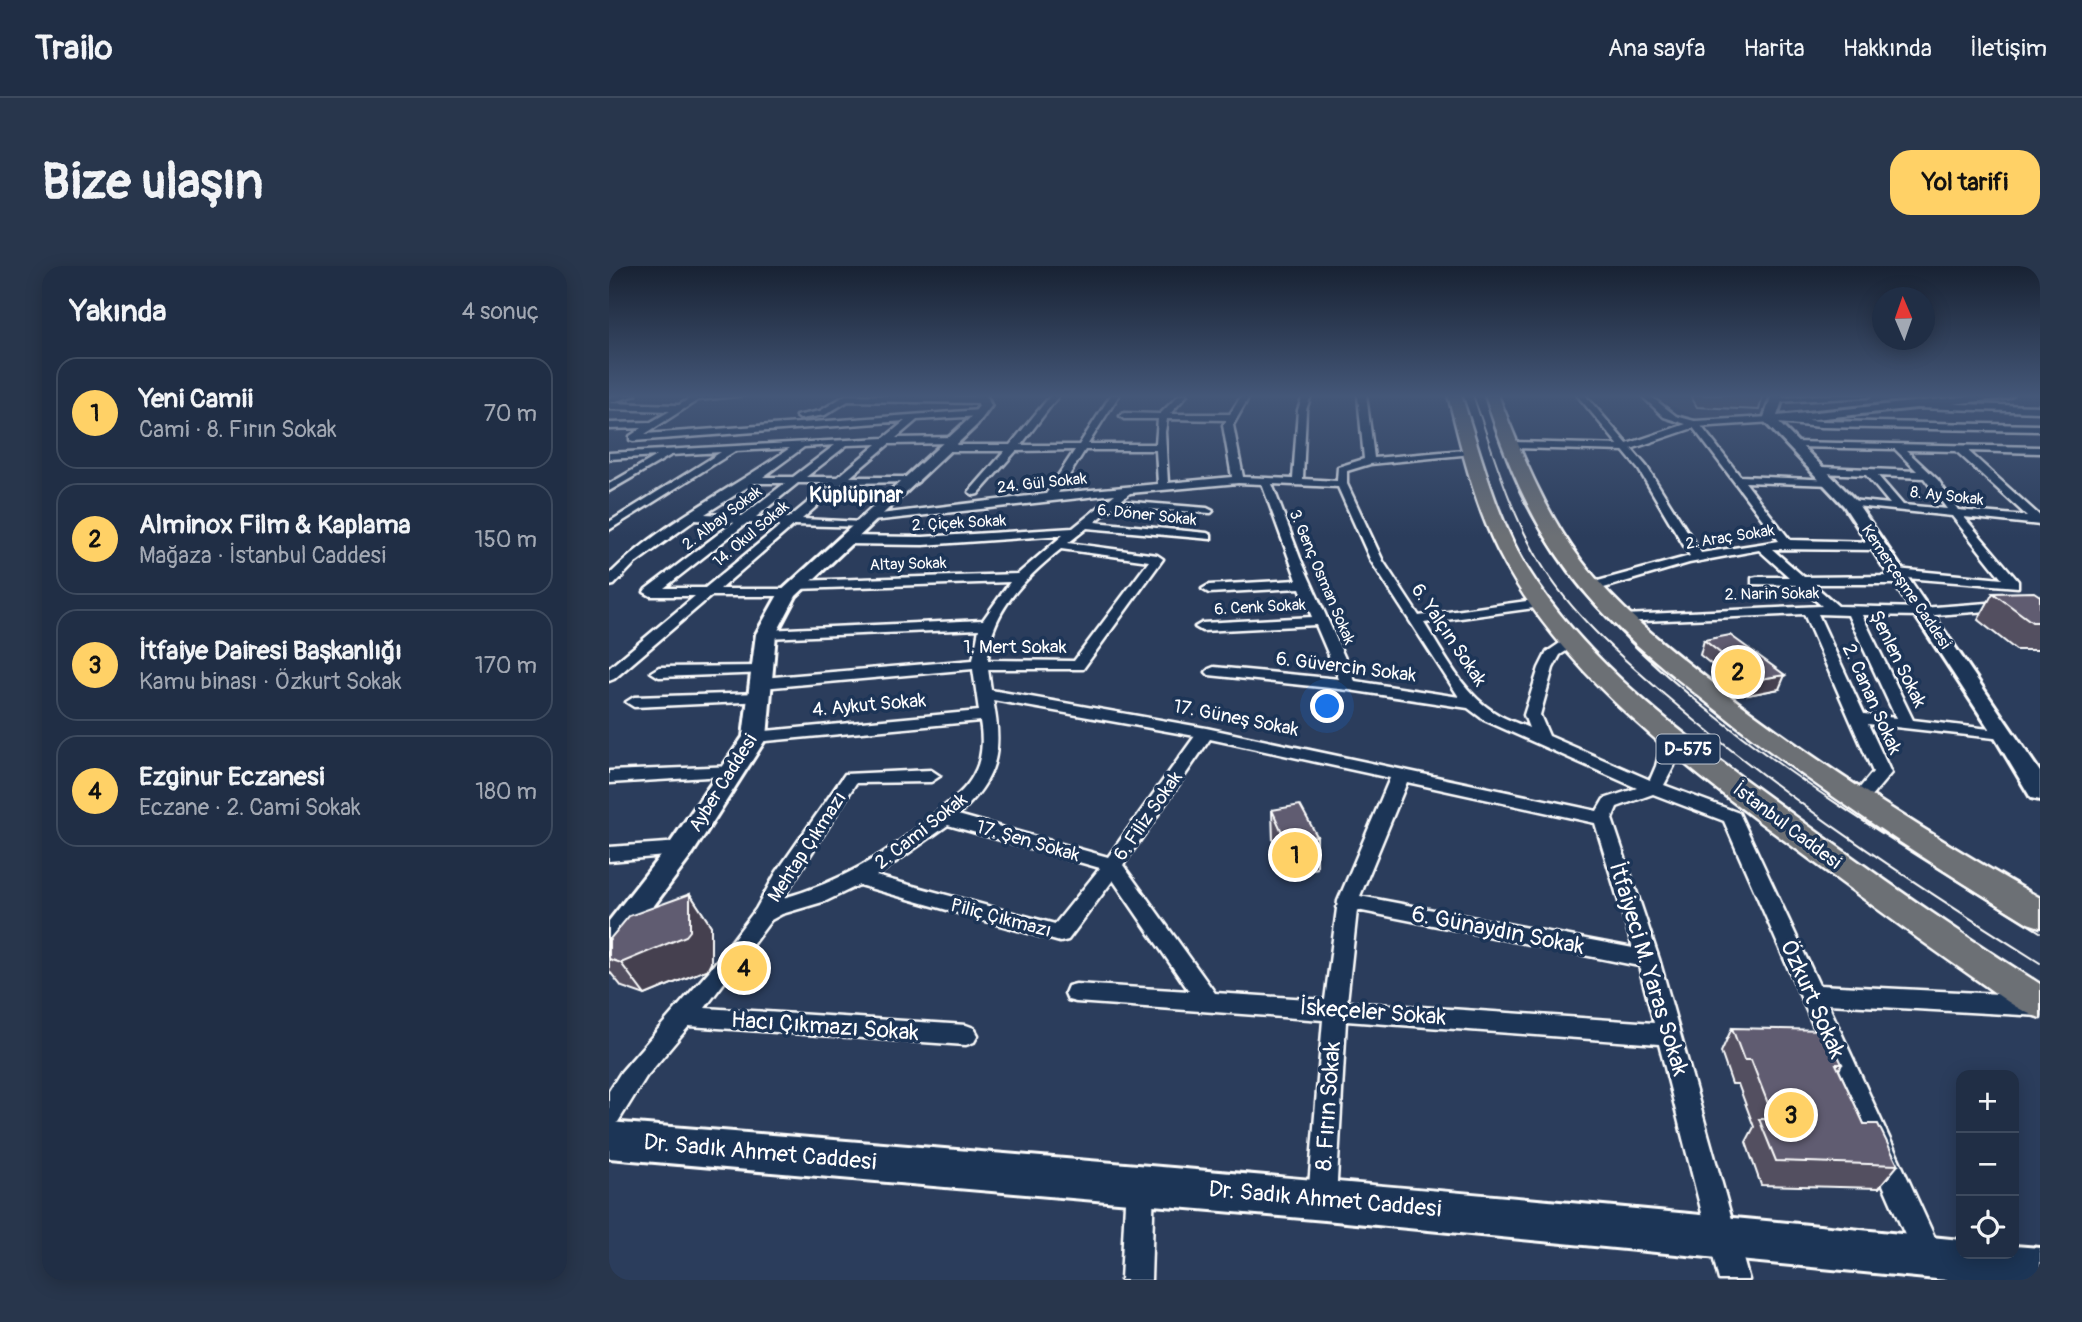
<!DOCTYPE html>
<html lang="tr">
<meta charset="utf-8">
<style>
:root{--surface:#202e45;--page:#28364c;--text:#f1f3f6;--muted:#a2a8b3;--line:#3d4a5e;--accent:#ffd166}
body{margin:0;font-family:Pangolin,sans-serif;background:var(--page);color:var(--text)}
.controls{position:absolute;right:21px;bottom:21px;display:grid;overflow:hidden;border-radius:14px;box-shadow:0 4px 18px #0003}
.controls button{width:63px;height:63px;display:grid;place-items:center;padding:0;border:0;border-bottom:2px solid var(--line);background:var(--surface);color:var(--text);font:35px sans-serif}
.compass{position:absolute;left:1263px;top:21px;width:63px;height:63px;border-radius:50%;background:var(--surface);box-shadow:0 4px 18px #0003;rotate:358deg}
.you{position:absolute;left:719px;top:441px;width:24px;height:24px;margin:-18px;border:5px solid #fff;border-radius:50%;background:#1a73e8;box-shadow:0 0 0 10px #1a73e833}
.badge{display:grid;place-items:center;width:46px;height:46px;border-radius:50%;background:var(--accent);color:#111;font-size:23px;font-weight:700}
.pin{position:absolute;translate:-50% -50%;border:4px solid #fff;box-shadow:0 2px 7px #0006}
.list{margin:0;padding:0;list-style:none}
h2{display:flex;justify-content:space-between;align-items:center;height:91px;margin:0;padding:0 28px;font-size:30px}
h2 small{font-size:23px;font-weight:400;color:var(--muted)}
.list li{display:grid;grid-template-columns:46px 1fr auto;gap:21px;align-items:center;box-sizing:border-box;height:112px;margin:0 14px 14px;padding:0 14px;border:2px solid var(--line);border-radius:21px}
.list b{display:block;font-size:26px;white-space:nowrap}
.list p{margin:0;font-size:23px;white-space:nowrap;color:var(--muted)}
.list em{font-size:23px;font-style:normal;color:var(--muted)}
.icon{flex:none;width:38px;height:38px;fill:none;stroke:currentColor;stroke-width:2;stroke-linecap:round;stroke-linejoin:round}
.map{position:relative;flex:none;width:1431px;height:1014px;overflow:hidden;border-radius:21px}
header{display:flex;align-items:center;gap:42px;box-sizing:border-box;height:98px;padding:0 35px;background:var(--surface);border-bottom:2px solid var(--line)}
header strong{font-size:33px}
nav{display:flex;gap:38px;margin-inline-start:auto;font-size:24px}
.intro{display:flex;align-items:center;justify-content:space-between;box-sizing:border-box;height:168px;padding:0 42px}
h1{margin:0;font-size:49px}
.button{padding:18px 32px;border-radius:21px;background:var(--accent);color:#111;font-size:24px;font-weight:700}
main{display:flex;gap:42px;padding:0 42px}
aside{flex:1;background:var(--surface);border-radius:21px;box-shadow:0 4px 18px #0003}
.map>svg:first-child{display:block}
.built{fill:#3b4662}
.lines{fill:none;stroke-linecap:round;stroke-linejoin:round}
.minor-casing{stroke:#fff;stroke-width:5}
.tertiary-casing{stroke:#fff;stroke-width:5}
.secondary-casing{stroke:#fff;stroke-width:6}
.trunk-casing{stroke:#fff;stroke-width:5}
.minor{fill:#1d3557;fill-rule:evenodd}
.tertiary{fill:#1d3557;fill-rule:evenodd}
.secondary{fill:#1d3557;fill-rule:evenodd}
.trunk{fill:#6c6f75;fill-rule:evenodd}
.tram{stroke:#fff;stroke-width:2}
.wall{fill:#534f61;stroke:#fff;stroke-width:2}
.shaded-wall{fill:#44404f;stroke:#fff;stroke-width:2}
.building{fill:#615c71;stroke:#fff;stroke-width:2}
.labels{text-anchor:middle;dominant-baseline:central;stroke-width:7;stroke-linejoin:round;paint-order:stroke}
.far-street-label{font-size:16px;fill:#fff;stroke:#1d3557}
.shield{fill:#1d3557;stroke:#bbc2cd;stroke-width:2}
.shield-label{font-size:18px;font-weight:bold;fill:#fff}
.street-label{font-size:19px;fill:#fff;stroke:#1d3557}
.far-district-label{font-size:21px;font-weight:bold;fill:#fff;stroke:#1d3557}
.near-street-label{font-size:23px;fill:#fff;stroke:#1d3557}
</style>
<header>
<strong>Trailo</strong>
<nav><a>Ana sayfa</a><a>Harita</a><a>Hakkında</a><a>İletişim</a></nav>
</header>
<div class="intro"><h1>Bize ulaşın</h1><a class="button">Yol tarifi</a></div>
<main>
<aside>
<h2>Yakında<small>4 sonuç</small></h2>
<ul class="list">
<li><span class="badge">1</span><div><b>Yeni Camii</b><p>Cami · 8. Fırın Sokak</p></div><em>70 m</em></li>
<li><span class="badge">2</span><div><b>Alminox Film &amp; Kaplama</b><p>Mağaza · İstanbul Caddesi</p></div><em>150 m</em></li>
<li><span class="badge">3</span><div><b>İtfaiye Dairesi Başkanlığı</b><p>Kamu binası · Özkurt Sokak</p></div><em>170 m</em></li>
<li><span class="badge">4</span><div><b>Ezginur Eczanesi</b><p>Eczane · 2. Cami Sokak</p></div><em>180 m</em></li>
</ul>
</aside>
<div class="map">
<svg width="1431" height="1014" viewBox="0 0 1431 1014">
<rect width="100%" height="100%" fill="#2b3d5c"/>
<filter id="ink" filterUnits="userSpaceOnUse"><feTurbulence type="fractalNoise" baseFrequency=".0143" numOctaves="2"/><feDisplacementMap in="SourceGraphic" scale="14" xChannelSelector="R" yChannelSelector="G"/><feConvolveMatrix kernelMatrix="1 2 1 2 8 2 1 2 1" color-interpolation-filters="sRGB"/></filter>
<g filter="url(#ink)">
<!-- built -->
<path class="built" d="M1044 131 1164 135 1154 152 1090 153Z"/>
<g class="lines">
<defs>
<path id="minor" d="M87 129H137L89 134 36 168 371 144 375 147 371 150 308 154 287 172 346 171 351 174 346 177 280 178 241 211H305L310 214 309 216 234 217 193 253 253 256 257 257V261L185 259 111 323H179L184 324V330H102L5 413 0 415V402L86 330H42L35 326 37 323 125 256 86 254 25 298 5 319 0 320V309C52 257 121 224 181 182L126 185 0 264V256L112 186 62 189 0 225V218L48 190 0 193V187L275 172 296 155 24 175 21 174V170L33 162 0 163V157L42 156 61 145 0 143V137L70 139ZM268 178 229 211H197L238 179ZM226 179 184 211H154L195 181ZM145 217H176L133 250 96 248ZM189 217H222L180 252 147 251ZM138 257 172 259 96 322H55Z
M237 129 374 131 378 134 374 137 239 135 216 149 191 153 187 150 211 145Z
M442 129H450L412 179H470L502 129H510L479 178H547L549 153H515L511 150 515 147 551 148 570 129H578L561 148H621L633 129H641L624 159 634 211 684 213 689 144 694 129H702L697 144 694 213 728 215 729 201 755 193 749 129H757L765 192 866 183 868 185 863 188 761 198 738 205V218L774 295 810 350 932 333 939 337 932 341 815 357C835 388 853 426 885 446 895 453 908 457 920 462L915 449 930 402 938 386 957 373H967V379L951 389 944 402 931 449 940 470 1041 514 1047 500 1055 470 1057 466H1069L1071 470 1065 500 1055 519 1130 547 1210 719 1431 730V750L1219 738 1330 981 1335 991 1330 1001 1320 1006 1310 1001 1115 555 1044 528 1008 541 1003 553 1050 693 1140 1014H1110L1050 778 737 755 727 932 723 942 713 946 703 942 699 932 714 754 467 736 459 734 456 727 459 720 467 718 580 725 504 614 459 674 451 676 250 619 217 635 173 648 162 654 96 742 357 759 365 762 369 769 365 776 357 779 80 760 37 811 9 856 0 860V825L12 806 100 705 147 643 167 607 236 508 322 504 331 510 322 516 247 517 174 632C231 617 283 585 328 546 342 535 357 524 365 508 374 492 374 472 371 455L146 476 138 471 146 466 370 445 364 403 153 422 145 417 153 412 364 394 370 363 157 372 150 368 157 364 374 354 401 316 187 323 181 319 187 315 409 308 454 269 314 279 236 278 230 274 236 270 314 271 464 262 506 228 263 255 257 252 263 249 437 228 466 184 407 185 369 228 365 229 360 226 396 185H337L332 182 337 179H401ZM558 153 618 154 614 159 623 211 559 217 556 166ZM476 184H547L549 218 449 227ZM629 217 653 218 688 314 600 319 593 323 600 327 691 322 703 351 593 357 586 361 593 365 707 359 730 413 605 401 600 403 597 406 600 409 740 424 859 442 875 454 1028 522 995 533 988 545 597 462 382 424 379 403H474L554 293 548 289 459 277 478 262 602 273V269L598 267 486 256 504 241 602 247 604 245 598 242 511 235 521 227ZM663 218 729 221 762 295 850 431 746 415 691 292ZM452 283 540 295 465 395 379 394C380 346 417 311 452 283ZM384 434 586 470 499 591 349 549C389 513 394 484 384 434ZM601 473 781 512 729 635 716 734 606 727 514 599ZM798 516 986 557 1024 682 751 630ZM339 559 491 602 446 658 267 610ZM748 644 1030 700 1045 757 738 736Z
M968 129H976L1038 201 1092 287 1170 275 1083 160 1055 151 1032 129H1040L1067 150 1089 156 1131 210 1227 214V218L1223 219 1136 216 1181 274 1269 276 1275 280 1269 284 1163 283 1195 311 1285 310 1281 307 1287 303 1393 313 1343 250 1237 239V235L1241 234 1281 238 1257 209 1212 207 1207 204 1212 201 1308 205 1286 183 1186 181 1181 178 1183 176 1431 181V187L1359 185 1431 250V259L1355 251 1409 315V321L1297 312V317L1292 318H1204L1229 340 1313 342 1431 333V341L1313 350 1253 349 1304 454 1397 465 1403 466 1405 470 1403 474 1259 458 1282 507 1256 538H1244L1241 534 1244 530 1264 506 1195 348 1010 356 1008 353 1015 349 1213 340 1189 319 1143 318V312L1148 311H1180L1150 284 1080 297 988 324H978V318L1081 290 1030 204ZM1297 184 1347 185 1418 250 1349 244 1329 214ZM1269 210 1315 212 1338 243 1294 239ZM1209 348 1239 349 1287 452 1255 448Z
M1207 129H1262L1258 131 1168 136 1164 133Z
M1311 137 1431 140V146L1308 142Z
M1160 151 1212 155 1431 159V165L1212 161 1157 156V152Z
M154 400 161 404 159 407 50 411 42 406 50 401Z
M151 427 157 429 159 432 157 435 25 441 17 436 25 431Z
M126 500 132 501 135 505 132 509 0 517V505Z
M72 576 79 578 82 583 79 588 0 595V581Z
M531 903 541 907 545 917 542 1014H512L517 917 521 907Z"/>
<path id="tertiary" d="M10 129H27L0 137V131Z
M1160 151 1164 152V156L1087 161 1016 185 903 182 897 179 903 176 1015 179 1086 155Z"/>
<path id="secondary" d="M365 129H377L382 140 368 159 187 330 167 368 158 471 82 590 11 685 0 689V655L62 576 134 471 147 368 170 327 360 153 370 140Z
M1163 129H1175L1168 150 1372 129H1404L1398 132 1170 157 1246 234 1431 506V534L1422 532 1385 470 1235 240 1154 154Z
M0 856C451 892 902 929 1352 974V988H1405V980L1431 982V1014H1338L716 954 0 892Z"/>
<path id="trunk" d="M839 129H852C872 187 886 249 918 302 983 406 1088 479 1186 550 1266 608 1347 665 1431 718V752C1408 744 1388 728 1368 714 1329 687 1290 659 1251 630 1126 537 961 428 889 285 865 237 852 180 839 129Z
M876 129H889C912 186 935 245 972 294 1008 342 1057 380 1104 417 1207 497 1317 567 1431 632V661L1419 657C1311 591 1205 521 1105 442 1053 401 999 359 959 305 921 253 895 190 876 129Z"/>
</defs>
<!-- minor casing -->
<use href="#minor" class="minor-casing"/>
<!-- tertiary casing -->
<use href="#tertiary" class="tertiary-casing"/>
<!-- secondary casing -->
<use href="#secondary" class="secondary-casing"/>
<!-- trunk casing -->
<use href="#trunk" class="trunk-casing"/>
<!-- minor -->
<use href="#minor" class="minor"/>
<!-- tertiary -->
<use href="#tertiary" class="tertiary"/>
<!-- secondary -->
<use href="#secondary" class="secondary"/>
<!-- trunk -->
<use href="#trunk" class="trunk"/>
<!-- tram -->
<path class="tram" d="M864 129C884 185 900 244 931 296 962 348 1011 390 1057 430 1173 531 1301 615 1431 697
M910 225C954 317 1017 377 1095 441 1200 526 1316 594 1431 666"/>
</g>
<!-- wall -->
<path class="wall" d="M1081 129H1154L1150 144 1088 141Z
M1384 327 1431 330V384H1407L1369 354Z
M1095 374 1170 423 1139 429 1091 389Z
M663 544 708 570V602L678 606 664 576Z
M81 628 102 660V697L99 703 36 729 13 721 0 705V674Z
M1123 762 1233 798 1230 804 1255 858 1289 899 1270 922 1152 919 1137 876 1145 861 1129 818H1123L1112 786Z"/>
<!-- shaded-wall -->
<path class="shaded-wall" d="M1176 409 1170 423 1139 429 1145 414Z
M708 570V602L678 606 677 575Z
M81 628 102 660V697L99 703 36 729 12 697Z"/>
<!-- building -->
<path class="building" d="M1425 326 1431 330V356H1423L1384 327Z
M1121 369 1176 409 1145 414 1095 374Z
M691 539 708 570 677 575 663 544Z
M81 628V665L77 670 12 697 0 693V674L20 650Z
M1123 762 1217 764 1233 798H1227L1255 858H1269L1289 899 1167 895 1150 853H1165L1142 794H1135Z"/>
</g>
<!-- sky -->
<linearGradient id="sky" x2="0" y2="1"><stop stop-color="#182233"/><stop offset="0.48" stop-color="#445778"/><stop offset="1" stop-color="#445778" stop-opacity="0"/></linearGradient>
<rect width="1431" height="271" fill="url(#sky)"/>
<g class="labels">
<!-- far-street labels -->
<g class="far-street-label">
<text transform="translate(433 217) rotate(-6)">24. Gül Sokak</text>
<text transform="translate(1338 230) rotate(6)">8. Ay Sokak</text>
<text transform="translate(538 249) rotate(6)">6. Döner Sokak</text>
<text transform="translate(113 252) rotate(-37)">2. Albay Sokak</text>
<text transform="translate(350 257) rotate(-3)">2. Çiçek Sokak</text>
<text transform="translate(142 268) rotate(-40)">14. Okul Sokak</text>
<text transform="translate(1121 271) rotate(-9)">2. Araç Sokak</text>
<text transform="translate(299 298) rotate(-2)">Altay Sokak</text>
<text transform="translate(713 311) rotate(67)">3. Genç Osman Sokak</text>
<text transform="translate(1297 321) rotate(56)">Kemerçeşme Caddesi</text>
<text transform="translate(1163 328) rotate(-1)">2. Narin Sokak</text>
<text transform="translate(651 341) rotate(-3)">6. Cenk Sokak</text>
</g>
<!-- shield labels -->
<rect class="shield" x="1047.5" y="468.5" width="63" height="29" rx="5"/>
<g class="shield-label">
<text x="1079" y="483">D-575</text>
</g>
<!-- street labels -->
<g class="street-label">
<text transform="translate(840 369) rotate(56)">6. Yalçın Sokak</text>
<text x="406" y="381">1. Mert Sokak</text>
<text transform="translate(1289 393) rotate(64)">Şenlen Sokak</text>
<text transform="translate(737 401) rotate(7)">6. Güvercin Sokak</text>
<text transform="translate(1263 433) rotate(66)">2. Canan Sokak</text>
<text transform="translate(260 439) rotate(-5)">4. Aykut Sokak</text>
<text transform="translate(627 452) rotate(11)">17. Güneş Sokak</text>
<text transform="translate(114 517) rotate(-58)">Ayber Caddesi</text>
<text transform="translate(539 550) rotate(-55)">6. Filiz Sokak</text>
<text transform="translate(1178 560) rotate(37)">İstanbul Caddesi</text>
<text transform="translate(312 565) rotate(-38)">2. Cami Sokak</text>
<text transform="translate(419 575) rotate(16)">17. Şen Sokak</text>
<text transform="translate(198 581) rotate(-57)">Mehtap Çıkmazı</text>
<text transform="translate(392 652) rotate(15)">Piliç Çıkmazı</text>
</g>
<!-- far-district labels -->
<g class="far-district-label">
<text x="247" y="229">Küplüpınar</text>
</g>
<!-- near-street labels -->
<g class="near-street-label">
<text transform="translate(889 664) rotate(11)">6. Günaydın Sokak</text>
<text transform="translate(1040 703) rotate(73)">İtfaiyeci M. Yaras Sokak</text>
<text transform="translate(1204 733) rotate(66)">Özkurt Sokak</text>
<text transform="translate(764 746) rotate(4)">İskeçeler Sokak</text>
<text transform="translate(216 760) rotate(4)">Hacı Çıkmazı Sokak</text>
<text transform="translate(719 840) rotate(-86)">8. Fırın Sokak</text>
<text transform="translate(151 886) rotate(5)">Dr. Sadık Ahmet Caddesi</text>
<text transform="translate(716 933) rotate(5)">Dr. Sadık Ahmet Caddesi</text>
</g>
</g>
</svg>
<div class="controls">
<button>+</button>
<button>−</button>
<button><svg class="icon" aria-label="locate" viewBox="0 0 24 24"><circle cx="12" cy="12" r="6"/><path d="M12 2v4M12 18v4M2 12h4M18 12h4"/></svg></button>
</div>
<svg class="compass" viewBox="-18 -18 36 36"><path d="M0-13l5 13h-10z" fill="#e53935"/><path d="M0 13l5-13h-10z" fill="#a2a8b3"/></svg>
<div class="you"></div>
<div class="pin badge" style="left:686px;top:589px">1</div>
<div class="pin badge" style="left:1129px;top:406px">2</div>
<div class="pin badge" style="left:1182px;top:849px">3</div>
<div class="pin badge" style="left:135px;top:702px">4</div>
</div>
</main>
